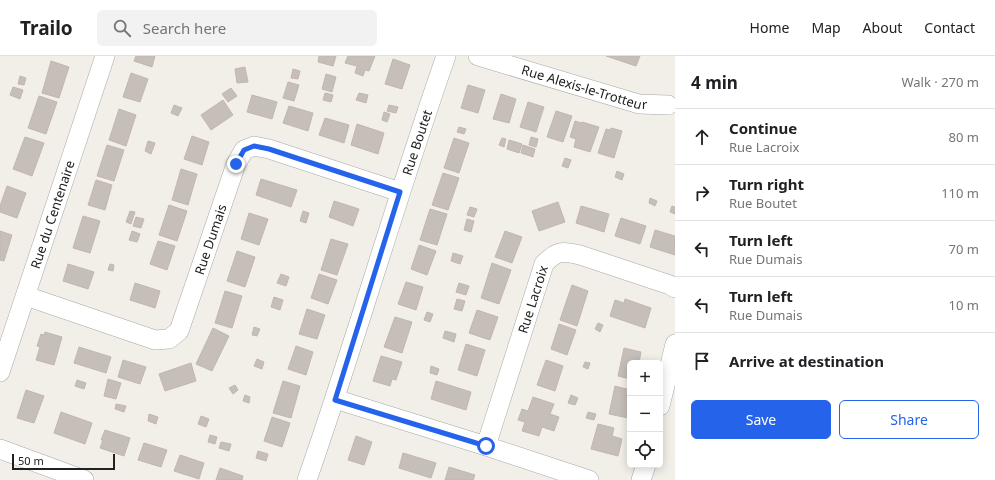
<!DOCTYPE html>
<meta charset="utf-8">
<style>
:root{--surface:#fff;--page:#f2f2f2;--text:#202124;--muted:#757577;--line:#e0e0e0;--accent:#2563eb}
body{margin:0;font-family:"Noto Sans",sans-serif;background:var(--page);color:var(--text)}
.controls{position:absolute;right:12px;bottom:12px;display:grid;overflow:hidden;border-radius:6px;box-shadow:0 2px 10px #0003}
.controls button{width:36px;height:36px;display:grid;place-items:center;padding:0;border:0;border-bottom:1px solid var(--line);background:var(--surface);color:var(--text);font:20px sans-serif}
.scale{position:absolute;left:12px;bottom:10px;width:103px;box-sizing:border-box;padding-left:4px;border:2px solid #212121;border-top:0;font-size:11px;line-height:14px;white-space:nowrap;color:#212121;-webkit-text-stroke:3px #fff;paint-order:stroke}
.stop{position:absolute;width:12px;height:12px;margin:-9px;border:3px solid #2563eb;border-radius:50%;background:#fff}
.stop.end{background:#2563eb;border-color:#fff;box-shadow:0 1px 4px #0008}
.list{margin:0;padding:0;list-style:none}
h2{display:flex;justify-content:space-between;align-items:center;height:52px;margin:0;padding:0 16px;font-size:17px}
h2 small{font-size:13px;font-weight:400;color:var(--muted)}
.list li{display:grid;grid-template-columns:26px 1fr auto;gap:12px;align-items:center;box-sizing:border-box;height:56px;padding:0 16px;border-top:1px solid var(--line)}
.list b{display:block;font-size:15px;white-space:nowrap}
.list p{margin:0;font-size:13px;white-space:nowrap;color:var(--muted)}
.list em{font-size:13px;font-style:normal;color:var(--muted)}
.actions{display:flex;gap:8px;padding:12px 16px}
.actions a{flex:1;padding:9px 0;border:1px solid var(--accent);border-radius:6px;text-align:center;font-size:14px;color:var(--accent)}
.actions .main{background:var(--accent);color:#fff}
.icon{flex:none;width:22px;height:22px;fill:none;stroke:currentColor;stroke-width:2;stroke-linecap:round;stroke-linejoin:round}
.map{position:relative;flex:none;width:675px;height:424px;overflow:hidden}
header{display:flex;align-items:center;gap:24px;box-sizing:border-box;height:56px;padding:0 20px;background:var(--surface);border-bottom:1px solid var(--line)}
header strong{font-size:19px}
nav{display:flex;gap:22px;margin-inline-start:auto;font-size:14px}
.search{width:280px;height:36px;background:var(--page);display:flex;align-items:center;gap:10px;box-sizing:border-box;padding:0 14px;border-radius:6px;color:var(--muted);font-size:15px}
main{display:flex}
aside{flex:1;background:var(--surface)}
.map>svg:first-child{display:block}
.building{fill:#c6beb8;stroke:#c3b7ab}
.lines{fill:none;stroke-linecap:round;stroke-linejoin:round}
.minor-casing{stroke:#a8a8a8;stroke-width:20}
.minor{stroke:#fff;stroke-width:19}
.route{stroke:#2563eb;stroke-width:5}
.labels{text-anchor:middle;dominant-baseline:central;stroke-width:4;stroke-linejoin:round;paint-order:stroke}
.street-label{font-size:13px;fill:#212121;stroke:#fff}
</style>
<header>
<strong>Trailo</strong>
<div class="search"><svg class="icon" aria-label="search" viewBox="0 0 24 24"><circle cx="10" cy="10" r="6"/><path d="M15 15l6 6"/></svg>Search here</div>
<nav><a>Home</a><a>Map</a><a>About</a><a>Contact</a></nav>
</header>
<main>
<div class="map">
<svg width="675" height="424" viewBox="0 0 675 424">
<rect width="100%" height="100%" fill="#f1efe8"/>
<!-- building -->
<path class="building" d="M136 0H155L152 11 134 5Z
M319 0H336L333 10 318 6Z
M348 0H375L369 15 365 14 363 20 355 17 357 10 345 7Z
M606 0H640L636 10Z
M393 3 410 9 402 33 385 28Z
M51 5 69 11 59 42 42 37Z
M245 11 248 26 237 27 235 13Z
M293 13 300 15 298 23 291 22Z
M131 17 148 23 140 46 123 41Z
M326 18 336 21 332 36 322 33Z
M20 20 26 22 24 29 18 28Z
M288 26 299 29 294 45 283 42Z
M468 29 485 34 478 57 461 52Z
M13 31 23 34 20 43 10 39Z
M231 32 237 40 228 46 222 38Z
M325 37 333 39 331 46 323 44Z
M359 37 368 39 366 47 356 44Z
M501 38 516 43 509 67 493 63Z
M252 39 277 46 272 63 247 56Z
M39 40 57 46 46 78 28 72Z
M223 44 233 59 211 74 201 59Z
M528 46 544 51 536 76 520 71Z
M174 49 182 52 178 60 171 57Z
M389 49 398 51 396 57 387 55Z
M289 50 313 57 308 75 283 67Z
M119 53 136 59 126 90 109 84Z
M556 55 572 60 563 86 547 81Z
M384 56 390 58 387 66 382 64Z
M325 62 349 69 344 87 319 79Z
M575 65 582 67V66L599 71 590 96 574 91 576 83 570 81Z
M357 68 384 77 378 98 351 89Z
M459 71 466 73 464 78 457 76Z
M611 72 622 75 614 102 598 97 606 73 611 74Z
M192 80 209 86 202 109 184 103Z
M25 81 44 87 32 120 13 113Z
M531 81 538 83 536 91 529 89Z
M454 82 469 87 459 117 444 112Z
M502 82 506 83 504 91 499 89Z
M509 84 522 88 519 97 507 93Z
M148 85 155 87 151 98 145 95Z
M107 89 124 94 114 125 97 120Z
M523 89 535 93 533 101 521 97Z
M565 102 571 104 568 112 562 110Z
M181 113 197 118 188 149 172 144Z
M617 115 624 118 622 124 615 121Z
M443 117 459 122 448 154 432 149Z
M261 123 297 134 291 151 256 139Z
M96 124 112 129 105 154 88 149Z
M7 130 26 137 17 162 0 156V150Z
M650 142 657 145 655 150 649 147Z
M334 145 359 153 353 170 329 161Z
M558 146 565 166 539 175 532 155Z
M169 149 187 155 177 185 159 179Z
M581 150 609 158 604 176 576 167Z
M672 150 675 151V158L670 156Z
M470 151 477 153 474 161 467 159Z
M430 153 447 158 437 189 420 184Z
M130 155 135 156 131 168 126 166Z
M303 155 309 157 306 167 300 165Z
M249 157 268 163 259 189 241 183Z
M83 160 100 165 90 197 73 192Z
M136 161 144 163 141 172 133 170Z
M621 162 646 170 640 188 615 180Z
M467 163 474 165 471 176 464 174Z
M655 174 675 180V199L650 191Z
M0 175 12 179 4 205 0 204Z
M132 175 140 178 137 186 129 184Z
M505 175 522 181 512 207 495 201Z
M331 183 348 188 337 219 321 214Z
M158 185 175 190 167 214 150 208Z
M419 189 436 195 427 219 411 213Z
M237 195 255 201 245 231 227 225Z
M453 197 463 200 460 208 451 205Z
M492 207 511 214 499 248 481 242Z
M68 208 94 216 88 233 63 225Z
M110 208 114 209 113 215 108 214Z
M281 218 289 221 286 230 277 227Z
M319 218 337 224 328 248 311 242Z
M406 226 423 231 416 254 398 248Z
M135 227 160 235 155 252 130 244Z
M459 227 469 230 466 239 456 236Z
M572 229 588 235 577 270 560 264Z
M225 235 242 240 232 272 215 267Z
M274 241 283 244 280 254 271 251Z
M457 243 465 245 462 255 454 253Z
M625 243 651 252 645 272 610 260 615 244 624 247Z
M307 253 325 259 317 283 299 278Z
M477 254 498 261 490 284 469 277Z
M427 256 433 258 430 266 424 264Z
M395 261 412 266 402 297 384 291Z
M598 267 603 269 600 276 595 273Z
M559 268 576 274 567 299 551 293Z
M254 271 260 273 257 280 252 279Z
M213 272 229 280 212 315 196 308Z
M445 275 456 278 454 286 443 282Z
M45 276 62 281 54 309 36 304 40 291 37 290 41 278 44 279Z
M466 288 485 294 477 320 458 314Z
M296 290 313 296 306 319 288 313Z
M79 291 111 301 106 317 74 307Z
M624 292 641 296 639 307H630V323L618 320Z
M381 300 402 306 396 324 392 323 390 330 373 325Z
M257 303 264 306 262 313 254 310Z
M123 304 146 311 140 328 118 321Z
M546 304 563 310 555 335 537 329Z
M585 306 590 307 588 313 583 311Z
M191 307 196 325 165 335 159 318Z
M431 310 439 313 437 319 430 317Z
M108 323 121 327 116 343 104 340Z
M77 324 86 327 84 333 75 330Z
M283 325 300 330 291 362 273 357Z
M436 325 471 336 466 354 431 343Z
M235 329 238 334 233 338 229 332Z
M615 330 630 334V351L628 362 609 358Z
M26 334 44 340 34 367 17 362Z
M245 339 250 341 249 347 243 345Z
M571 339 578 342 575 349 568 347Z
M533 341 554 348 550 358 559 361 554 375 542 371 539 380 522 375 525 366 518 364 522 353 528 355Z
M116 348 126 350 124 356 115 353Z
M61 356 92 367 85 388 54 377Z
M588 356 596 358 594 364 586 362Z
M149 358 158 361 156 368 148 365Z
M201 360 209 363 206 371 198 368Z
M272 361 290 367 282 391 264 385Z
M598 368 614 372 612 380 622 383 618 400 591 393Z
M105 374 130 382 124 400 100 392 103 384H101Z
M210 379 217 381 215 388 208 386Z
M356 380 372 386 364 409 348 404Z
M221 386 231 388 229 395 219 392Z
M144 387 167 394 161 411 138 404Z
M258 395 268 398 266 405 256 402Z
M403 397 436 407 431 422 399 412Z
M180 399 204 407 199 423 174 415Z
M449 411 475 419 473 424H445Z
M220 412 243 420 242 424H216Z"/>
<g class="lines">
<defs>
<g id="minor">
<path id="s1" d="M478 0 639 48 668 49"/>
<path id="s2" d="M26 240 155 284 169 283 179 275 236 108 244 94 254 90 269 93 400 136"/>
<path id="s3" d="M0 316 105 0"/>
<path d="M335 343 486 390 589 424"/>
<path d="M660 350 675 288"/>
<path id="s4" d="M486 390 544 208C557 194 563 195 580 199L670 229 675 232"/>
<path d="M0 393 84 424"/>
<path id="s5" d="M307 424C356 284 397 140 446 0"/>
<path d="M641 424 646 409"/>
</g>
</defs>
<!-- minor casing -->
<use href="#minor" class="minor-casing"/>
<!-- minor -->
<use href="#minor" class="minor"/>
</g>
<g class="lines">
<!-- route -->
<path class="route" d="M236 108 244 94 254 90 269 93 400 136 335 344 486 390"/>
</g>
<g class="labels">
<!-- street labels -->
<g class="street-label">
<text stroke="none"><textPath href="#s1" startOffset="111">Rue Alexis-le-Trotteur</textPath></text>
<text stroke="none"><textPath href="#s5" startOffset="355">Rue Boutet</textPath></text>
<text stroke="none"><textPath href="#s3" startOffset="166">Rue du Centenaire</textPath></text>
<text stroke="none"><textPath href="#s2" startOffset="260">Rue Dumais</textPath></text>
<text stroke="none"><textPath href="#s4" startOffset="154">Rue Lacroix</textPath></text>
</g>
</g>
</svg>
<div class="controls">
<button>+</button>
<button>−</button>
<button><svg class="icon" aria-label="locate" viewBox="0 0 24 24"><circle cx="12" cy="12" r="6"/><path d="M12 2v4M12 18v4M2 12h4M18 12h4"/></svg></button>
</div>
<div class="scale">50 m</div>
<div class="stop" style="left:486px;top:390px"></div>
<div class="stop end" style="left:236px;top:108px"></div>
</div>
<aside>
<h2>4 min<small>Walk · 270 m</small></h2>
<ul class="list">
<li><svg class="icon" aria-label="ahead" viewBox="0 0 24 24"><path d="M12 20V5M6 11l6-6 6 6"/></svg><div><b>Continue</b><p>Rue Lacroix</p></div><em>80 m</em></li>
<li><svg class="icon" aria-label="right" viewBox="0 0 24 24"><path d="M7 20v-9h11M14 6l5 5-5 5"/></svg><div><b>Turn right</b><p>Rue Boutet</p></div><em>110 m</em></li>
<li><svg class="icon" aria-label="left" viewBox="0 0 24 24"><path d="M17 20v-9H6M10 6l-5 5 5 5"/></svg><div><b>Turn left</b><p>Rue Dumais</p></div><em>70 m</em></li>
<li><svg class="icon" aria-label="left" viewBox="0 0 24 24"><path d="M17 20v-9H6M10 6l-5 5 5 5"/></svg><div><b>Turn left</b><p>Rue Dumais</p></div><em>10 m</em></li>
<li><svg class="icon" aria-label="arrive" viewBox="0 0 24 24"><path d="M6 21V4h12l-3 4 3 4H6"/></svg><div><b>Arrive at destination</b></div></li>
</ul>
<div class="actions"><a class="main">Save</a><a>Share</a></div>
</aside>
</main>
